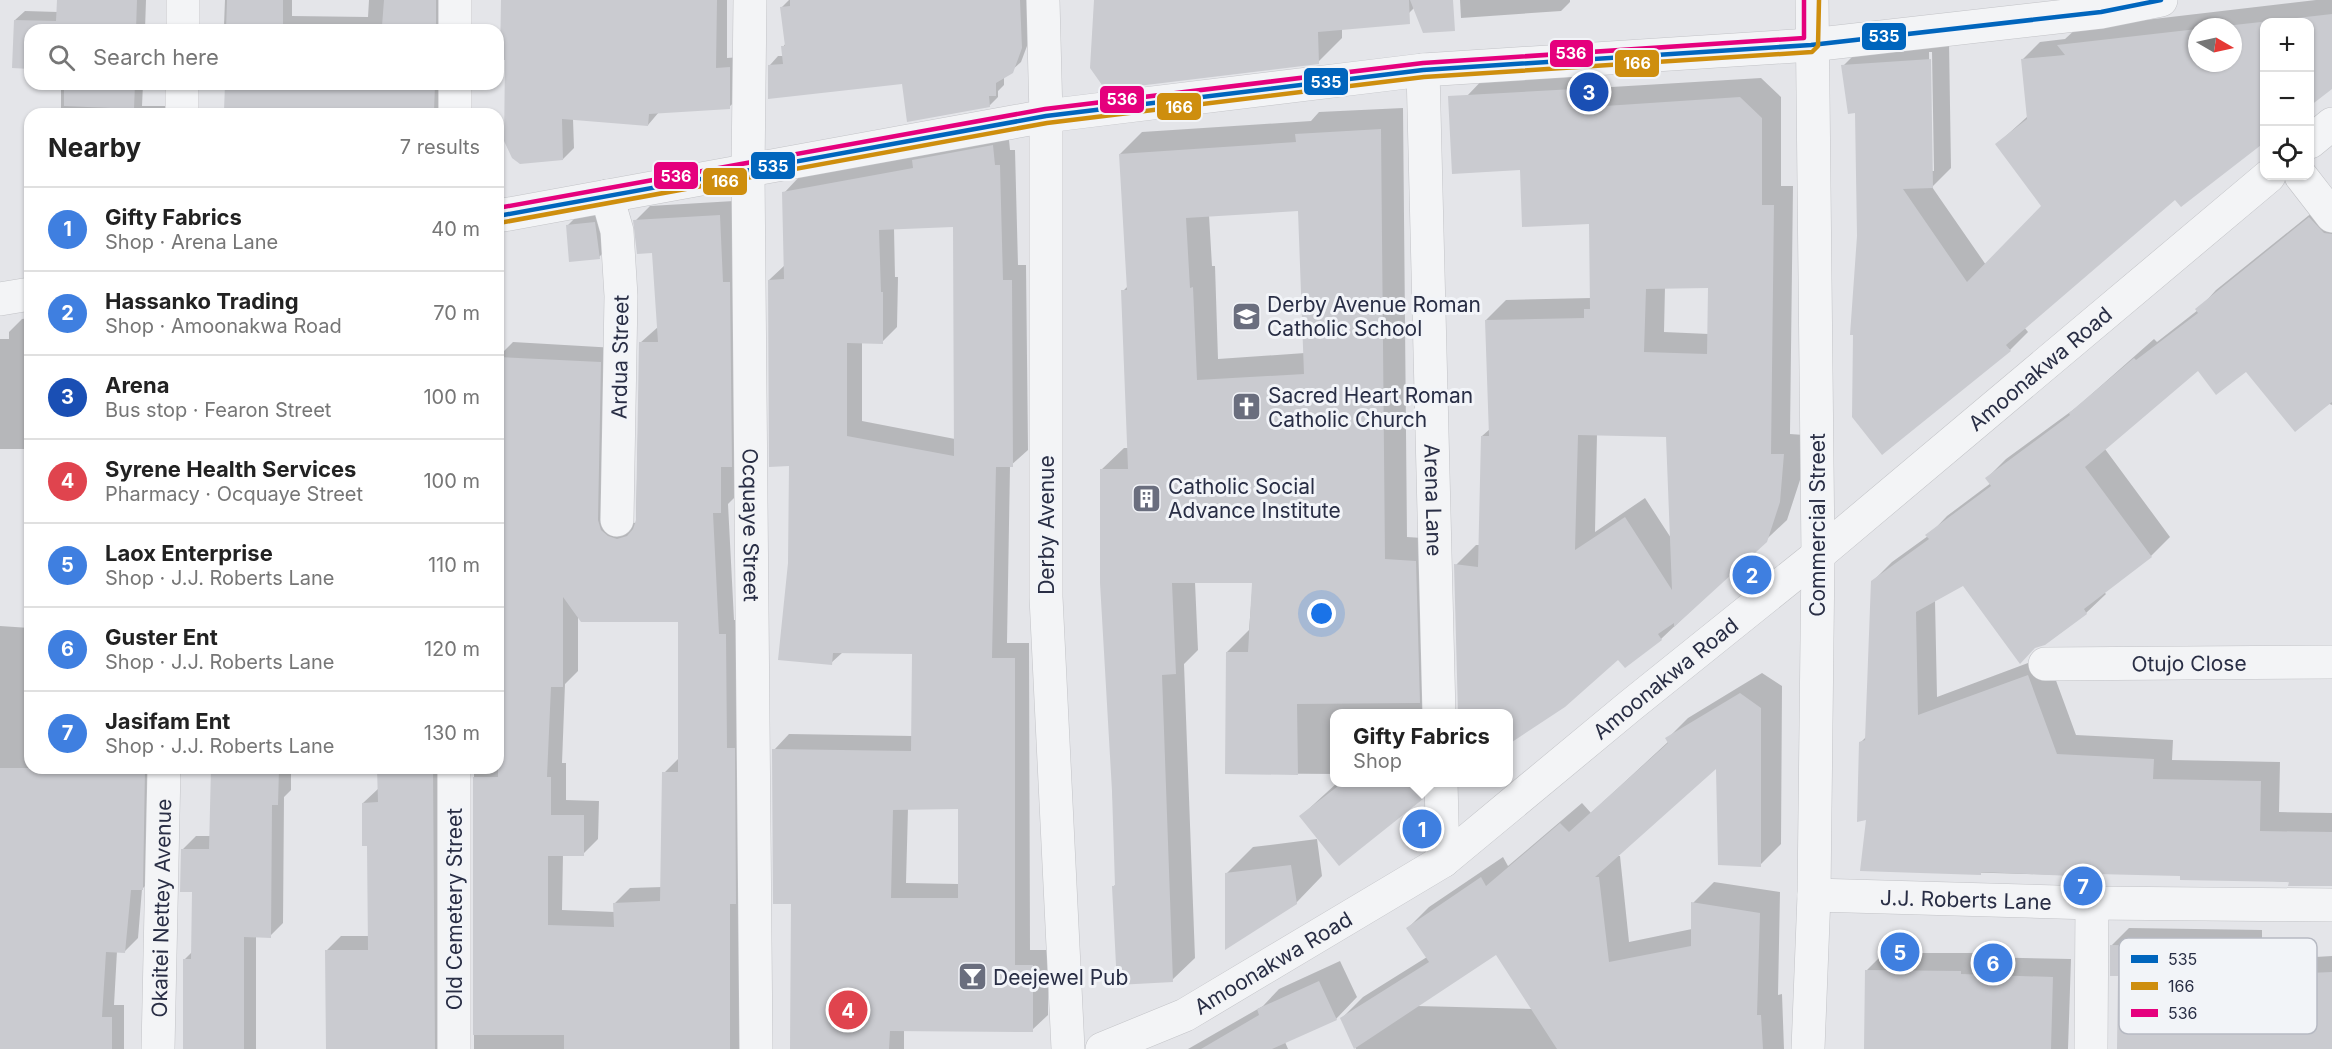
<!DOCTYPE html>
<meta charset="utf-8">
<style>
:root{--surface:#fff;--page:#f2f2f2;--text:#222;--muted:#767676;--line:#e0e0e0;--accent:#111827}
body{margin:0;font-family:Inter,sans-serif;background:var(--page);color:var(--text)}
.controls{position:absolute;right:18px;top:18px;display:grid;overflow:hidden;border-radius:12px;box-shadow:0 2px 4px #0004}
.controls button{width:54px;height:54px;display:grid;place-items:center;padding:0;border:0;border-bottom:2px solid var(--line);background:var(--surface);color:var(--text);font:30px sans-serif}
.compass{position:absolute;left:2188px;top:18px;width:54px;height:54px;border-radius:50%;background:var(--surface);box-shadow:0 2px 4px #0004;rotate:99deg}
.you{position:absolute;left:1322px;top:614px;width:21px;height:21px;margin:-15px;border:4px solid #fff;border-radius:50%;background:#1a73e8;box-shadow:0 0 0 9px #1a73e833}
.badge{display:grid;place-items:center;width:39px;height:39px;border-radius:50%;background:var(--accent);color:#fff;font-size:20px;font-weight:700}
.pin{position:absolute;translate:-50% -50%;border:3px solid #fff;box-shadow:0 2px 6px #0006}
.popup{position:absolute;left:1330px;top:709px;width:183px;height:78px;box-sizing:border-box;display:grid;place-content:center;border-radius:12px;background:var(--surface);filter:drop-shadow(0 2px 4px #0005);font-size:20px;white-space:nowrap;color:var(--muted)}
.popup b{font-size:22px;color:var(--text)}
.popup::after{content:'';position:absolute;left:50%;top:100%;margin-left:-12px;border:12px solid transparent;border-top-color:var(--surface)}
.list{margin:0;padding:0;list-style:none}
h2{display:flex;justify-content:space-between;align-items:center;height:78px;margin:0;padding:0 24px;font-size:26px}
h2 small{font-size:20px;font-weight:400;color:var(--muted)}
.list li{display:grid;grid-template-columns:39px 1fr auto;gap:18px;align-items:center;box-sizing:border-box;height:84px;padding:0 24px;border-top:2px solid var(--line)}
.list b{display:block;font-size:22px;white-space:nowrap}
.list p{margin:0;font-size:20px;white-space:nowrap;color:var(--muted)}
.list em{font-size:20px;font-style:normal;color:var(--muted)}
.icon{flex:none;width:33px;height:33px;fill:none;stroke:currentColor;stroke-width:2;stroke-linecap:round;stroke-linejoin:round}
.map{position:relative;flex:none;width:2332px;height:1049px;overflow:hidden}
.search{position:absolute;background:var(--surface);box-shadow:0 2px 4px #0004;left:24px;top:24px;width:480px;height:66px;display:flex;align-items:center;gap:15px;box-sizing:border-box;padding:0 21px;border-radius:18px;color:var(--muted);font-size:22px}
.panel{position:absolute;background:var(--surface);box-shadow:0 2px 4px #0004;left:24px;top:108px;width:480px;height:666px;border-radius:18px}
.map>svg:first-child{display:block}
.shadow{fill:#0003;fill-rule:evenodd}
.building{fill:#cacbd0;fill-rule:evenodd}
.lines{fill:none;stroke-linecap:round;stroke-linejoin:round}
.minor-casing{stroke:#c2c3c7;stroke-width:34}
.minor{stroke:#f3f4f6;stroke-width:33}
.bus-1-casing{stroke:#f2f4f8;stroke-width:9}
.bus-2-casing{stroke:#f2f4f8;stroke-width:9}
.bus-3-casing{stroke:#f2f4f8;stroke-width:9}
.bus-1{stroke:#0065bd;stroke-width:4.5}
.bus-2{stroke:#ce8e0e;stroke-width:4.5}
.bus-3{stroke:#e5007d;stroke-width:4.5}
.labels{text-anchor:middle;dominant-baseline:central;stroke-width:6;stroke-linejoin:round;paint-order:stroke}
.poi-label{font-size:21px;fill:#292e45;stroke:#f2f4f8;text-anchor:start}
.street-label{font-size:21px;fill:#292e45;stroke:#f2f4f8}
.key{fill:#f2f4f8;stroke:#b6b9c2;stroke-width:1.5}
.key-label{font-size:16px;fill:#292e45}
.line-badge{stroke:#f2f4f8;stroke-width:2}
.badge-label{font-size:16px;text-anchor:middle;font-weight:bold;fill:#fff}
</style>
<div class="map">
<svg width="2332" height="1049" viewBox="0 0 2332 1049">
<rect width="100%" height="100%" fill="#e4e5e9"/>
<!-- shadow -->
<path class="shadow" d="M58 0H146L145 30H30V67L15 20 25 11 58 12Z
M225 0H292V16L368 17 369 0H445L444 30H228V25H224Z
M502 0H727V58L741 57V96L729 107 659 112 648 125 573 119 574 148 563 159 507 58Z
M789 0H1028L1030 38 1021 62 1004 77V85L998 91V97L989 106 903 83 770 65 778 56H784L783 47 786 43 781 8Z
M1095 0H1422L1399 23 1342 28V38L1318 62Z
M1460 0H1570V2L1561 11 1461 18Z
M2316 0H2332V87L2310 104V22H2264L2176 198 2024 327 2028 332 2010 350 1858 236 1856 112 1843 66 1861 48 1949 42 1951 168 1932 187 1986 265 2043 206 1997 144 2028 116 2022 60 2040 42 2065 39 2077 28ZM2197 27H2233V63H2197ZM1929 52H1932L1934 171H1931Z
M1594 69 1595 88 1761 78 1781 97V186H1793L1790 434 1804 435 1800 480 1787 520 1661 639 1619 658 1509 742V714L1456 565 1476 545H1480L1482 436 1490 429 1486 320 1506 300 1591 298 1590 223 1522 169 1467 96 1487 75ZM1665 287H1710L1709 334 1664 332ZM1597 434 1667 436 1671 538 1645 498 1595 532Z
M61 84H143L142 106H165V109H173L177 114H61Z
M227 84H443V114H206L210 110H226Z
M1403 108 1407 537 1438 539 1439 714H1335V774L1227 773V652L1249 630 1253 581 1195 582 1198 650 1184 664 1195 958 1172 980 1114 886 1116 884 1101 470 1124 448H1129L1123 291 1128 286 1120 154 1142 132 1311 121 1319 112ZM1300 210 1305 353 1218 359 1215 266H1212L1209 215Z
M1008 130 1010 150H1015L1018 265H1026L1028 450 1010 466 1007 643H1029L1030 950H1048V1015L1032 1030H904V1049H792V903L774 750 789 734 913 736V652H843L831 663 789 563 791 465 769 280 785 265 784 193 799 177ZM954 225 955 439 862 421V342H882L897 327 898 277H895L894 228ZM908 808H959V884L906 883Z
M2329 199 2332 201V405L2246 370 2198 369 2105 449 2170 537 2151 556 2104 592 2106 594 2086 613 1963 584 1935 600 1937 697 2047 656 2076 735 2173 740 2172 760 2280 762 2279 812 2332 813V885L2181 875 2098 873 2096 876 1862 869 1868 818 1861 742 1867 736 1872 582 1892 562 1928 536 1947 516 1991 483 1987 478 2006 459 2077 407 2154 339 2157 342 2198 310 2216 290Z
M734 201 736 496 728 504 734 620H741L746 1049H474V768H498V659H502L503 597 499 540 502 428 498 427V357L513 342 616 348 623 522 636 523 640 343 658 327 654 251 635 221 650 206ZM578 615 679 621V758L664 773 662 887 630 888 615 903V912L562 910 563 854H583L598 839 599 801 566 800V763H562L565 684 578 671Z
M604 214 608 248 599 257 567 226 576 217Z
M30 318V449H0V339H9V332L22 319Z
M0 626 30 628V768H158L155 876 142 889 138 938 125 951H117L114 1005H124V1049H0Z
M1762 673 1782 686 1781 844 1760 865 1717 765 1615 856H1620L1629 942 1692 929 1693 903 1714 882 1780 892 1778 995 1782 994 1784 1049H1356L1342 1018 1363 997 1427 957 1408 928 1429 907 1503 857 1508 866 1582 803 1591 813 1669 741 1667 739 1688 718ZM1497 953 1533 1009 1417 1006Z
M213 768H291V790L284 797 283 923 270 936H256V1049H185V959L193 951 194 890 183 849 196 836H211Z
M379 768H450L459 1049H327L326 951 341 936H370L369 844 363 803 379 788Z
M1338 782H1436L1414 804 1301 816Z
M1317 839 1322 876 1296 903 1227 873 1253 847Z
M2129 928 2262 930V960L2332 956V1049H2118L2119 974 2112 945Z
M1884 953H1979L1978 957 2071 959 2068 1049H1865L1866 971Z
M1340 961 1357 997 1336 1019 1285 1042 1288 1049H1188L1263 1006 1279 989Z"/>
<!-- building -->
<path class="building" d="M57 0H137L136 30H30V69L12 68 14 20 56 21Z
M227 0H283V25L382 26 384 0H436V30H226Z
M501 0H717L716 68 730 67V109L649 114 648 126 562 119 563 160 520 164 512 158 504 141 505 60H500Z
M790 0H1020L1022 48 1013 73 996 83V96H989L990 107 907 122 902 84 768 99V65L783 64 781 46H785L780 7 790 6Z
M1094 0H1409L1410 24 1318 32 1319 64 1113 89 1102 85 1090 68Z
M1410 0H1453L1455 31 1423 33Z
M2332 14V89L2310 106V22H2265V142L2181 207 2175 200 2006 345 2011 351 1882 455 1852 417 1853 335H1850L1857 236 1855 113 1848 114 1841 65 1931 59 1933 188 1903 189 1967 282 2041 206 1995 144 2027 119 2021 59 2065 55 2057 45 2197 29V63H2233V27H2216Z
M64 84H135L134 109 64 106Z
M225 84H435L434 112 292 114 224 111Z
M1574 89 1575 108 1740 97 1762 118V205H1774L1771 454H1784L1780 502 1767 542 1674 627V623L1658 634 1662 640 1625 668 1618 660 1565 707 1509 744V714H1458L1454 564 1478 567 1481 436H1489L1485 320 1584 318V309H1590L1589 224 1522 227 1520 170 1452 174 1448 96ZM1708 288 1707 354 1644 352 1646 289ZM1578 435 1666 437 1672 590 1625 517 1575 550Z
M1381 129 1385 559 1416 561 1420 703 1297 704 1298 775 1225 774 1226 652H1248L1252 583H1172L1176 674 1162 675 1173 982 1117 985 1112 886H1115L1112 791 1100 583V469H1128L1121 290H1127L1119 154 1296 142 1295 134ZM1298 211 1304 374 1197 380 1193 287 1190 288 1186 218Z
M993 145 995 165H1000L1003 280H1012L1013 467H996L992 658H1015V965H1033V1032L890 1031 889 1049H790L791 904H773L772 749 911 751 912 654 833 653 832 665 778 660 788 563 789 466 769 467 768 280 784 279 782 192 913 168 912 160ZM953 227 954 456 847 436V343L883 344V292H881L879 230ZM958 809V898H891L893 810Z
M720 215 723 282H730L732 467H721V513H713L719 634H726L727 748H735L736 904H730V1049H564V1035H473V777H498V713H500L498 357 601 362 598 520 601 530 608 536 617 539 627 536 633 529 636 520 639 342H658L652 253 637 254 633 220ZM563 597 581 622H678V772H662L660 901 613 903 614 927 548 925V856H584V815H551V777H547L551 687H563Z
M2309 217 2324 233 2332 234V402L2295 432 2246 372 2216 395 2198 371 2085 467 2152 557 2084 609 2087 614 2045 645 2035 648 2020 664 1963 586 1916 612 1918 715 2028 675 2057 754 2154 759 2153 779 2261 781 2260 831 2332 832V886H2288L2289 882 2180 880V876L2096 874V877L1981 872V875L1860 871 1866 820 1857 822 1859 742 1865 740 1871 581 1929 539 1925 535 1991 486 1985 478 2070 415 2069 413 2134 358 2136 360 2198 313 2195 309Z
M595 222 600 259 569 262 566 225Z
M1740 693 1761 708V867L1718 865 1716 769 1595 877H1599L1609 962 1691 946V902L1760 913 1757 1015H1761L1763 1049H1557L1496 955 1354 1049 1340 1018 1429 962 1406 928 1481 877 1486 886 1560 823 1569 832 1668 743 1665 738Z
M0 768H145L143 890H131L125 953 106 952 102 1017H112V1049H0Z
M211 768H279L278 805H272L271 938 244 937V1049H183V959H191L192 892H180L181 849H209Z
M377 768H433L435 1049H326L325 950H368L367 846H362V803L378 802Z
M1342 783H1422L1423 799 1339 866 1299 816Z
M1291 865 1297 904 1225 950V873Z
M2110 945 2246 947 2245 976 2332 972V1049H2117L2118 976H2110Z
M1865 970 1961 971V974L2053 977 2051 1049H1864Z
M1319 981 1337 1020 1272 1049H1201L1259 1015 1257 1009Z"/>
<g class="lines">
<defs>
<g id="minor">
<path id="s1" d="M750 0 748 171 756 1049"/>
<path d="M1043 0 1046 116V597L1068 1049"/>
<path d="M183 30V0"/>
<path d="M455 30V0"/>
<path id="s2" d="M1423 70 1439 714"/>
<path d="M182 114V84"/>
<path d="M455 114V84"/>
<path d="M2310 142 2332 124"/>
<path d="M2301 176 2332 216"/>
<path d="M607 196 617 231 621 296 617 520"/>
<path d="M498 216 1046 116 1423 70 1811 45 2101 12 2161 0"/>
<path d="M0 299 30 294"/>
<path id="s3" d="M2045 664 2332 662"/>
<path d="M1441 782 1443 861"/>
<path id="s4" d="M1814 895 2092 903 2332 905"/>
<path id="s5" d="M158 1049 164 768"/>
<path d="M454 1049V768"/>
<path id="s6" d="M1102 1049 1185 1015 1443 861 1630 706 1818 555 2269 176"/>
<path d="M1808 1049 1814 895 1818 555 1812 0"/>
<path d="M2091 1049 2092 903"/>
</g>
</defs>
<!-- minor casing -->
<use href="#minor" class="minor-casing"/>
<!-- minor -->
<use href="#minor" class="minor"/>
<defs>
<path id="bus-1" d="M498 216 1046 116 1423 70 1811 45 2101 12 2161 0"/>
<path id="bus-2" d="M499 223 1047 123 1424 77 1812 52 1818 46 1819 0"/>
<path id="bus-3" d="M498 208 1045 109 1423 63 1804 38V0"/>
</defs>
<!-- bus-1 casing -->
<use href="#bus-1" class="bus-1-casing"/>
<!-- bus-2 casing -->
<use href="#bus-2" class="bus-2-casing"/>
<!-- bus-3 casing -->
<use href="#bus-3" class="bus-3-casing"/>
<!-- bus-1 -->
<use href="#bus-1" class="bus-1"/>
<!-- bus-2 -->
<use href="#bus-2" class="bus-2"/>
<!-- bus-3 -->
<use href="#bus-3" class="bus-3"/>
</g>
<!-- icons -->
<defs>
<symbol id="school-square" viewBox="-11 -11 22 22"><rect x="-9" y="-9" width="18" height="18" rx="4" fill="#6a6e7e" stroke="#f2f4f8"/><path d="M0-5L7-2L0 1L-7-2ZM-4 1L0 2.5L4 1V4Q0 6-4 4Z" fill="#fff"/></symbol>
<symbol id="church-square" viewBox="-11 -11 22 22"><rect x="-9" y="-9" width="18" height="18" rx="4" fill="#6a6e7e" stroke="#f2f4f8"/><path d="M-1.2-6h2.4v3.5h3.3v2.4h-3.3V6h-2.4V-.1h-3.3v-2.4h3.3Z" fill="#fff"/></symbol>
<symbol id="building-square" viewBox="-11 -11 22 22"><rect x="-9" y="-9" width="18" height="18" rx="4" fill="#6a6e7e" stroke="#f2f4f8"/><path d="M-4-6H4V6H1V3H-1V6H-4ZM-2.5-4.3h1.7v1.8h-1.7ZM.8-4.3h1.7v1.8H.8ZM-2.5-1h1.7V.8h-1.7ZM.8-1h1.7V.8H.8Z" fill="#fff"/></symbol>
<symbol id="bar-square" viewBox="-11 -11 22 22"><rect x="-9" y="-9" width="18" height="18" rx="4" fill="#6a6e7e" stroke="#f2f4f8"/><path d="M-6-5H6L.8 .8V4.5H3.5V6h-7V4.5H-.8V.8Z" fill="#fff"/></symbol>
</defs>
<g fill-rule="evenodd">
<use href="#school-square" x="1230" y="300" width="33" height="33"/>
<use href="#church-square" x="1230" y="390" width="33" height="33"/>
<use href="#building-square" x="1130" y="482" width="33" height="33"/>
<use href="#bar-square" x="956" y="960" width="33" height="33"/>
</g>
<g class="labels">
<!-- poi labels -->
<g class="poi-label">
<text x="1267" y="304">Derby Avenue Roman<tspan x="1267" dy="24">Catholic School</tspan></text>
<text x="1268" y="395">Sacred Heart Roman<tspan x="1268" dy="24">Catholic Church</tspan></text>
<text x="1168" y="486">Catholic Social<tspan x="1168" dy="24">Advance Institute</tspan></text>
<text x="993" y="977">Deejewel Pub</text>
</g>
<!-- street labels -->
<g class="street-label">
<text transform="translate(620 357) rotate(-89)">Ardua Street</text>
<text stroke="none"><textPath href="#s6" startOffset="1164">Amoonakwa Road</textPath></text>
<text stroke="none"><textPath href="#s2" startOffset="430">Arena Lane</textPath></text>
<text stroke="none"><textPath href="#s1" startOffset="525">Ocquaye Street</textPath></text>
<text transform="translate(1046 525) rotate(-90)">Derby Avenue</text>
<text transform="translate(1817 525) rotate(-90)">Commercial Street</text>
<text stroke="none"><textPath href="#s3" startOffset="144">Otujo Close</textPath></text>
<text stroke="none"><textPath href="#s6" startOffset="678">Amoonakwa Road</textPath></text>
<text stroke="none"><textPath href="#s4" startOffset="152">J.J. Roberts Lane</textPath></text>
<text stroke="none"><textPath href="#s5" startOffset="141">Okaitei Nettey Avenue</textPath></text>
<text transform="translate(454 909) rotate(-90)">Old Cemetery Street</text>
<text stroke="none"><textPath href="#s6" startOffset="192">Amoonakwa Road</textPath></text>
</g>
</g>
<!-- legend -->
<rect x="2119" y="938" width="198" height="96" rx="9" class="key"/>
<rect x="2131" y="955" width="27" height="8" fill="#0065bd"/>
<rect x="2131" y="982" width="27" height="8" fill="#ce8e0e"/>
<rect x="2131" y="1009" width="27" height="8" fill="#e5007d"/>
<g class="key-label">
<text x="2168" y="965">535</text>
<text x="2168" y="992">166</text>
<text x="2168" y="1019">536</text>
</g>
<g class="line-badge">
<rect x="1861" y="22" width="46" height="29" rx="6" fill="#0065bd"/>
<rect x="1549" y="39" width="45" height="29" rx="6" fill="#e5007d"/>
<rect x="1614" y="49" width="46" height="29" rx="6" fill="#ce8e0e"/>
<rect x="1303" y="67" width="46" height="29" rx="6" fill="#0065bd"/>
<rect x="1099" y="85" width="46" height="29" rx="6" fill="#e5007d"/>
<rect x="1156" y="92" width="46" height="29" rx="6" fill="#ce8e0e"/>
<rect x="750" y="151" width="46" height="29" rx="6" fill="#0065bd"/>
<rect x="653" y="161" width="46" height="29" rx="6" fill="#e5007d"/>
<rect x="702" y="167" width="46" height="29" rx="6" fill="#ce8e0e"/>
</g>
<g class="badge-label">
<text x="1884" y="42">535</text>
<text x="1571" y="59">536</text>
<text x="1637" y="69">166</text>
<text x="1326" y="88">535</text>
<text x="1122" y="105">536</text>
<text x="1179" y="113">166</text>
<text x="773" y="172">535</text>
<text x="676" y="182">536</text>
<text x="725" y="187">166</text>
</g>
</svg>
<div class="controls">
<button>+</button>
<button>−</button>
<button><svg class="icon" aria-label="locate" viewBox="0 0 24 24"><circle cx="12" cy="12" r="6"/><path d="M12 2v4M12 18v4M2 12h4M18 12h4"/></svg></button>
</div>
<svg class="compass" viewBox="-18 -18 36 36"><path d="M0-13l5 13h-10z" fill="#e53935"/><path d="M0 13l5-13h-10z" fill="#767676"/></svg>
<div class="you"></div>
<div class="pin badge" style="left:1422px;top:829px;background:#3f7fe0">1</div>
<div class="popup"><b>Gifty Fabrics</b>Shop</div>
<div class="pin badge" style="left:1752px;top:575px;background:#3f7fe0">2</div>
<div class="pin badge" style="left:1589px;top:92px;background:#1a4fb4">3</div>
<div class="pin badge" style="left:848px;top:1010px;background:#e0444e">4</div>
<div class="pin badge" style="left:1900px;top:952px;background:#3f7fe0">5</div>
<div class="pin badge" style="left:1993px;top:963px;background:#3f7fe0">6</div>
<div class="pin badge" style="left:2083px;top:886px;background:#3f7fe0">7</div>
<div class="search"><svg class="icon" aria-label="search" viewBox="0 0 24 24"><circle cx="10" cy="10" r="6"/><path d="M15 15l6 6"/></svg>Search here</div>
<section class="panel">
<h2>Nearby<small>7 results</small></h2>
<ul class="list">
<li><span class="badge" style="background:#3f7fe0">1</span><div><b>Gifty Fabrics</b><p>Shop · Arena Lane</p></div><em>40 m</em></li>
<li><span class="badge" style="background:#3f7fe0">2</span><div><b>Hassanko Trading</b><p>Shop · Amoonakwa Road</p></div><em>70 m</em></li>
<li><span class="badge" style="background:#1a4fb4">3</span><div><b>Arena</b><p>Bus stop · Fearon Street</p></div><em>100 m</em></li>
<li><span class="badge" style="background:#e0444e">4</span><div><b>Syrene Health Services</b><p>Pharmacy · Ocquaye Street</p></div><em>100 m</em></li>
<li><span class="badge" style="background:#3f7fe0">5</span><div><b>Laox Enterprise</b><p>Shop · J.J. Roberts Lane</p></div><em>110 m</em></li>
<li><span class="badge" style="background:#3f7fe0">6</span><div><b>Guster Ent</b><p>Shop · J.J. Roberts Lane</p></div><em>120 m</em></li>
<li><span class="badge" style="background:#3f7fe0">7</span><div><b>Jasifam Ent</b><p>Shop · J.J. Roberts Lane</p></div><em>130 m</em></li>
</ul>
</section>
</div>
